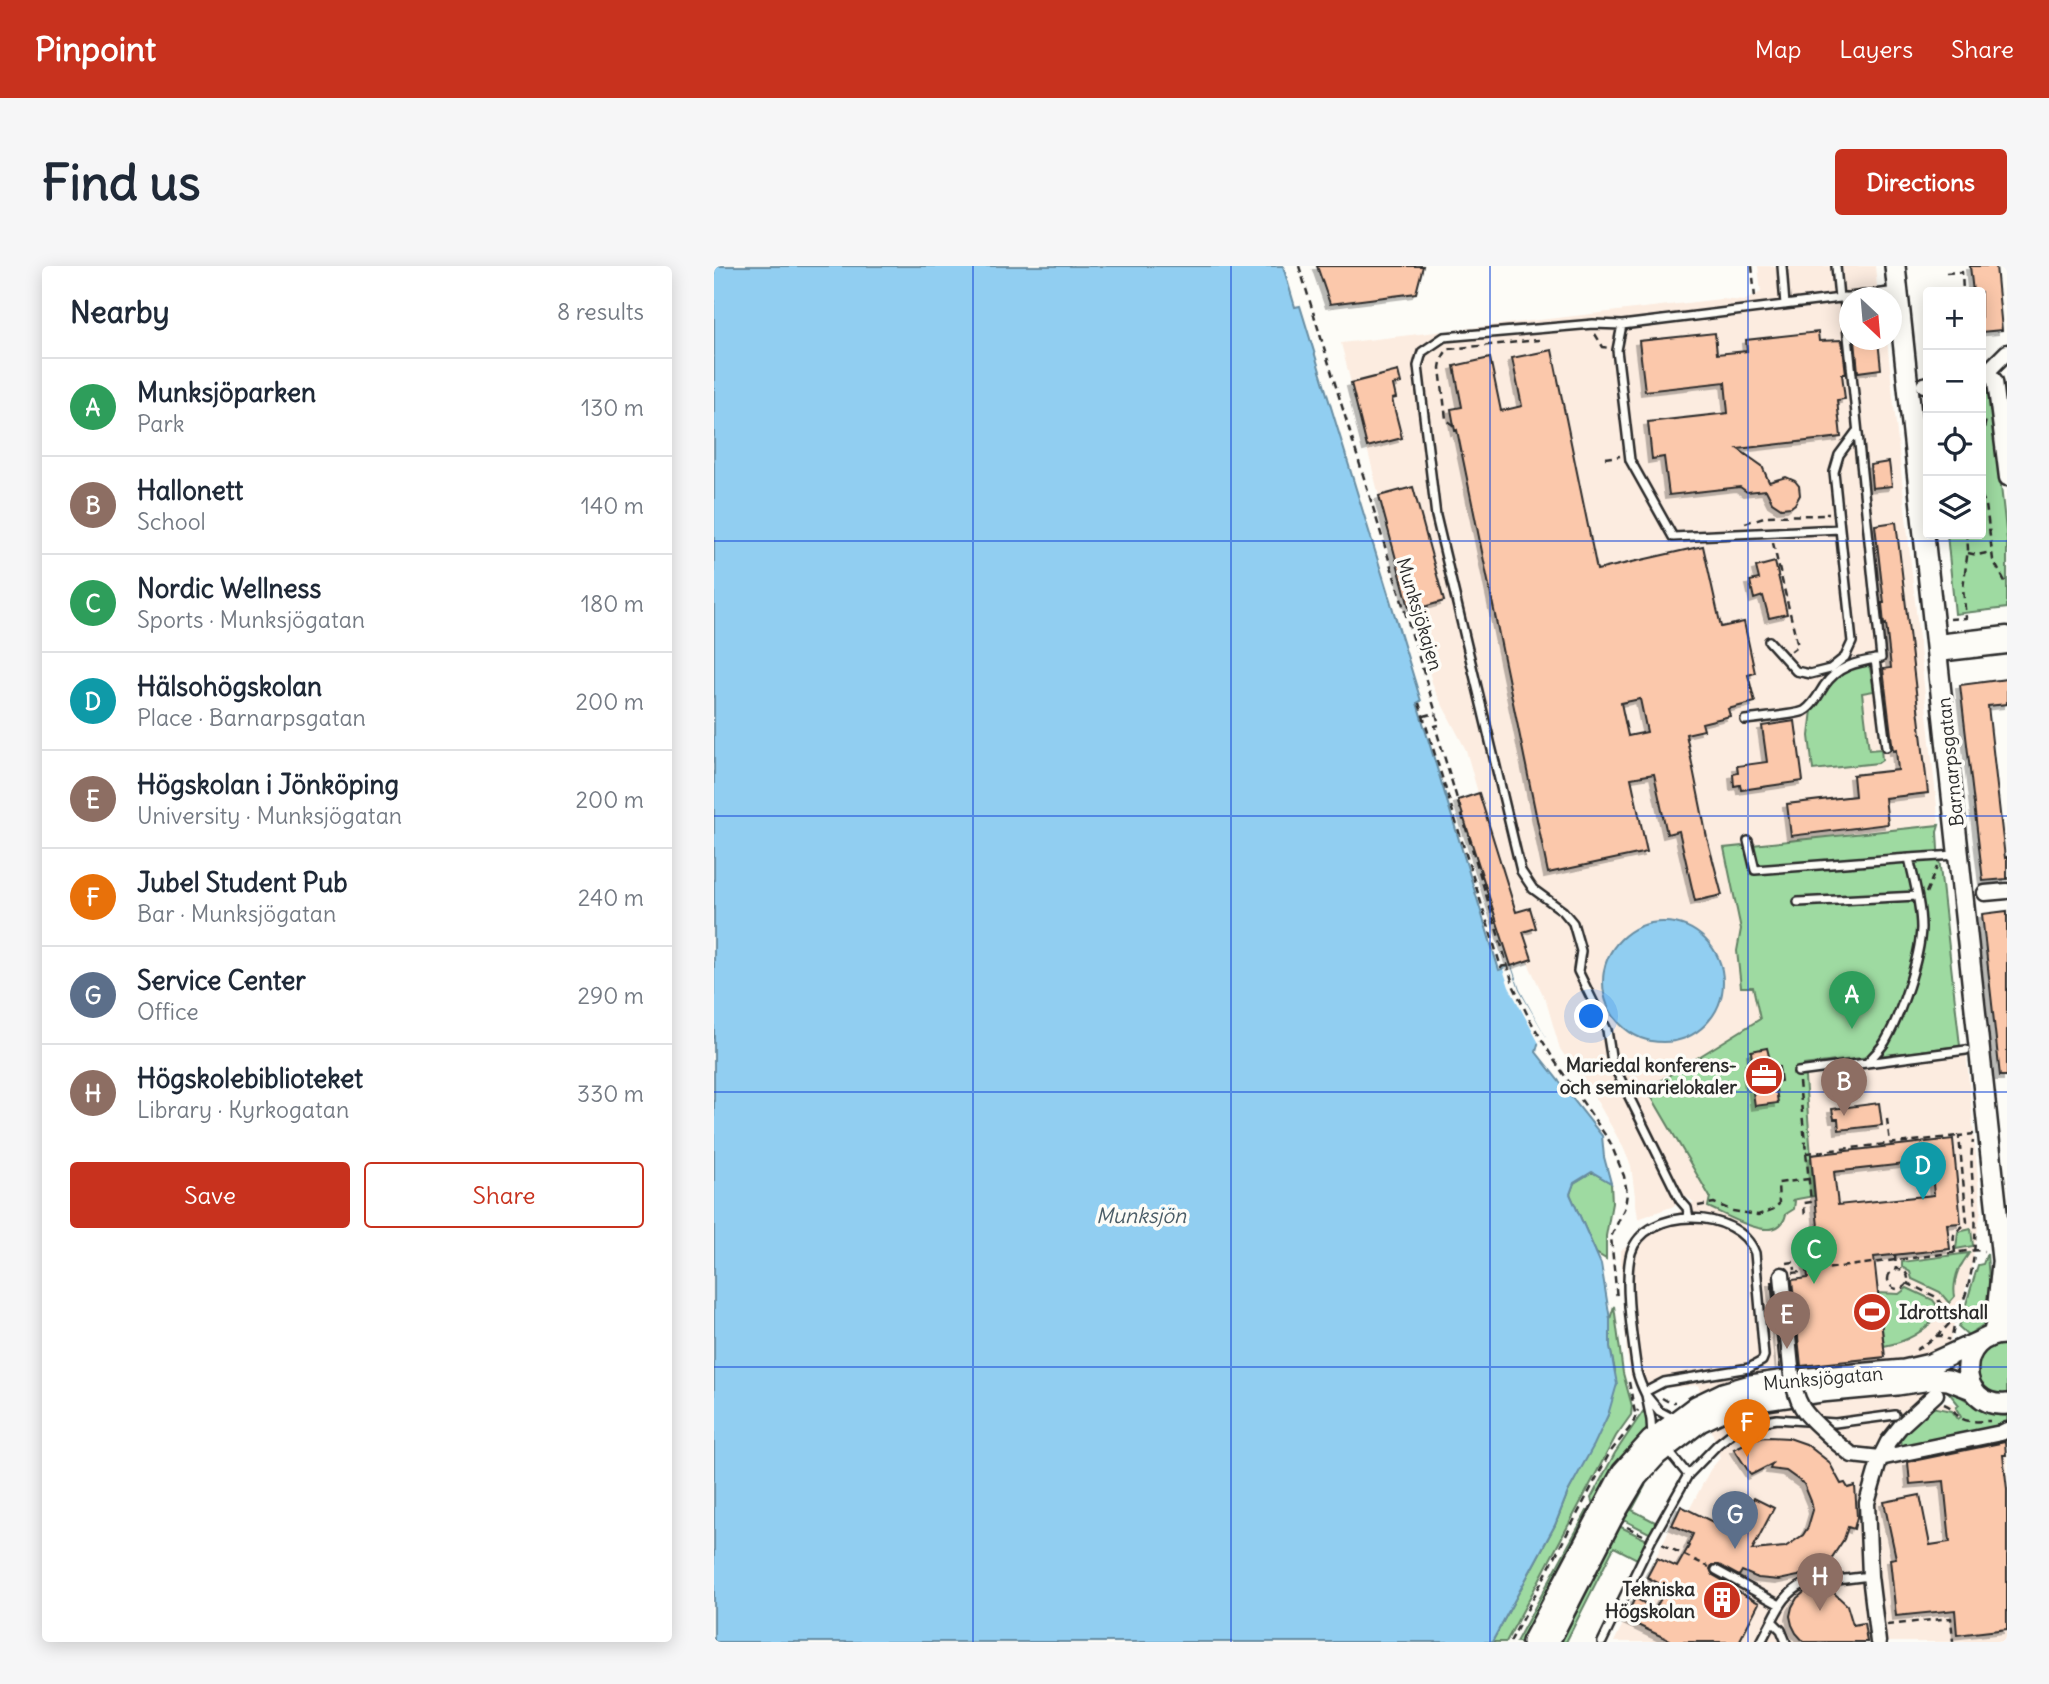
<!DOCTYPE html>
<meta charset="utf-8">
<style>
:root{--surface:#fff;--page:#f6f6f7;--text:#1f2937;--muted:#747a83;--line:#e0e1e3;--accent:#c8321e}
body{margin:0;font-family:Delius,sans-serif;background:var(--page);color:var(--text)}
.controls{position:absolute;right:21px;top:21px;display:grid;overflow:hidden;border-radius:7px;box-shadow:0 4px 18px #0003}
.controls button{width:63px;height:63px;display:grid;place-items:center;padding:0;border:0;border-bottom:2px solid var(--line);background:var(--surface);color:var(--text);font:35px sans-serif}
.compass{position:absolute;left:1125px;top:21px;width:63px;height:63px;border-radius:50%;background:var(--surface);box-shadow:0 4px 18px #0003;rotate:154deg}
.you{position:absolute;left:878px;top:751px;width:24px;height:24px;margin:-18px;border:5px solid #fff;border-radius:50%;background:#1a73e8;box-shadow:0 0 0 10px #1a73e833}
.badge{display:grid;place-items:center;width:46px;height:46px;border-radius:50%;background:var(--accent);color:#fff;font-size:23px;font-weight:700}
.pin{position:absolute;translate:-50% -58px;filter:drop-shadow(0 2px 4px #0008)}
.pin::after{content:'';position:absolute;top:37px;width:24px;height:21px;background:inherit;clip-path:polygon(0 0,100% 0,50% 100%)}
.list{margin:0;padding:0;list-style:none}
h2{display:flex;justify-content:space-between;align-items:center;height:91px;margin:0;padding:0 28px;font-size:30px}
h2 small{font-size:23px;font-weight:400;color:var(--muted)}
.list li{display:grid;grid-template-columns:46px 1fr auto;gap:21px;align-items:center;box-sizing:border-box;height:98px;padding:0 28px;border-top:2px solid var(--line)}
.list b{display:block;font-size:26px;white-space:nowrap}
.list p{margin:0;font-size:23px;white-space:nowrap;color:var(--muted)}
.list em{font-size:23px;font-style:normal;color:var(--muted)}
.actions{display:flex;gap:14px;padding:21px 28px}
.actions a{flex:1;padding:16px 0;border:2px solid var(--accent);border-radius:7px;text-align:center;font-size:24px;color:var(--accent)}
.actions .main{background:var(--accent);color:#fff}
.icon{flex:none;width:38px;height:38px;fill:none;stroke:currentColor;stroke-width:2;stroke-linecap:round;stroke-linejoin:round}
.map{position:relative;flex:none;width:1293px;height:1376px;overflow:hidden;border-radius:7px}
header{display:flex;align-items:center;gap:42px;box-sizing:border-box;height:98px;padding:0 35px;background:var(--accent);color:#fff}
header strong{font-size:33px}
nav{display:flex;gap:38px;margin-inline-start:auto;font-size:24px}
.intro{display:flex;align-items:center;justify-content:space-between;box-sizing:border-box;height:168px;padding:0 42px}
h1{margin:0;font-size:49px}
.button{padding:18px 32px;border-radius:7px;background:var(--accent);color:#fff;font-size:24px;font-weight:700}
main{display:flex;gap:42px;padding:0 42px}
aside{flex:1;background:var(--surface);border-radius:7px;box-shadow:0 4px 18px #0003}
.map>svg:first-child{display:block}
.built{fill:#fcece0}
.green{fill:#9edaa1;stroke:#648266;stroke-width:2}
.water{fill:#91cef1;stroke:#688da2;stroke-width:2}
.pier{fill:#fdfcf7}
.building{fill:#fbc8ab;stroke:#2b2b2b;stroke-width:2;fill-rule:evenodd;filter:url(#shadow)}
.lines{fill:none;stroke-linecap:round;stroke-linejoin:round}
.lane-casing{stroke:#2b2b2b;stroke-width:12}
.street-casing{stroke:#2b2b2b;stroke-width:19}
.secondary-casing{stroke:#2b2b2b;stroke-width:24}
.path{stroke:#2b2b2b;stroke-width:2.5;stroke-dasharray:7 5;stroke-linecap:butt}
.lane{stroke:#fdfcf7;stroke-width:7}
.street{stroke:#fdfcf7;stroke-width:14}
.secondary{stroke:#fdfcf7;stroke-width:19}
.street-bridge-casing{stroke:#2b2b2b;stroke-width:19;stroke-linecap:butt}
.street-bridge{stroke:#fdfcf7;stroke-width:14}
.grid{fill:none;stroke:#1d4ed8;stroke-width:2;stroke-opacity:0.55}
.labels{text-anchor:middle;dominant-baseline:central;stroke-width:7;stroke-linejoin:round;paint-order:stroke}
.street-label{font-size:19px;fill:#2b2b2b;stroke:#fdfcf7}
.poi-label{font-size:19px;font-weight:bold;fill:#2b2b2b;stroke:#fdfcf7;text-anchor:end}
.water-label{font-size:21px;font-style:italic;fill:#4a5c66;stroke:#fdfcf7}
</style>
<header>
<strong>Pinpoint</strong>
<nav><a>Map</a><a>Layers</a><a>Share</a></nav>
</header>
<div class="intro"><h1>Find us</h1><a class="button">Directions</a></div>
<main>
<aside>
<h2>Nearby<small>8 results</small></h2>
<ul class="list">
<li><span class="badge" style="background:#2e9e5b">A</span><div><b>Munksjöparken</b><p>Park</p></div><em>130 m</em></li>
<li><span class="badge" style="background:#8d6e63">B</span><div><b>Hallonett</b><p>School</p></div><em>140 m</em></li>
<li><span class="badge" style="background:#2e9e5b">C</span><div><b>Nordic Wellness</b><p>Sports · Munksjögatan</p></div><em>180 m</em></li>
<li><span class="badge" style="background:#0f9aa8">D</span><div><b>Hälsohögskolan</b><p>Place · Barnarpsgatan</p></div><em>200 m</em></li>
<li><span class="badge" style="background:#8d6e63">E</span><div><b>Högskolan i Jönköping</b><p>University · Munksjögatan</p></div><em>200 m</em></li>
<li><span class="badge" style="background:#e8710a">F</span><div><b>Jubel Student Pub</b><p>Bar · Munksjögatan</p></div><em>240 m</em></li>
<li><span class="badge" style="background:#5c6f8a">G</span><div><b>Service Center</b><p>Office</p></div><em>290 m</em></li>
<li><span class="badge" style="background:#8d6e63">H</span><div><b>Högskolebiblioteket</b><p>Library · Kyrkogatan</p></div><em>330 m</em></li>
</ul>
<div class="actions"><a class="main">Save</a><a>Share</a></div>
</aside>
<div class="map">
<svg width="1293" height="1376" viewBox="0 0 1293 1376">
<defs>
<filter id="shadow"><feDropShadow dx="-4" dy="4" stdDeviation="0" flood-color="#0004"/></filter>
</defs>
<rect width="100%" height="100%" fill="#fdfcf7"/>
<filter id="ink" filterUnits="userSpaceOnUse"><feTurbulence type="fractalNoise" baseFrequency=".0143" numOctaves="2"/><feDisplacementMap in="SourceGraphic" scale="14" xChannelSelector="R" yChannelSelector="G"/><feConvolveMatrix kernelMatrix="1 2 1 2 8 2 1 2 1" color-interpolation-filters="sRGB"/></filter>
<g filter="url(#ink)">
<!-- built -->
<path class="built" d="M1044 0H1161L1164 31 1136 32V74H1173L1225 559 1010 582 1047 753 1084 806 1252 784 1267 945 1256 1008 1247 1038 1242 1049 1222 1137H1238L1260 1150 1290 1171 1293 1193V1376H900L967 1240 975 1244 996 1204 1006 1192 984 1119 942 1123 927 1130 917 1111 913 1089 906 985 980 936 970 930 960 940 924 953 917 900 909 881 883 835 846 783 832 735 813 695 797 700 744 534 764 527 752 484 720 423 665 230 627 77 1007 33 1030 35 1047 26Z"/>
<!-- green -->
<path class="green" d="M1276 122 1293 274V342L1241 348 1233 268H1267V123Z
M1154 400 1156 402 1160 425 1148 427 1155 484 1167 483 1168 494 1164 497 1099 504 1095 470 1098 444 1122 412 1136 402Z
M1225 559 1223 566 1224 583 1246 780 1090 799 1100 930 1078 934 1081 935 1080 943 1072 948C1065 982 1013 949 994 941L996 931 933 823 1046 753 1039 721H1027L1023 685 1027 663 1010 582Z
M878 906 897 917 898 937 892 970V993L882 987 856 928 860 917Z
M1257 963 1259 980 1242 983 1244 966Z
M1255 987C1253 991 1250 994 1248 998 1242 1005 1239 1021 1241 1030L1235 1037 1226 1026 1198 1013 1196 1006 1188 1001V996Z
M1273 987 1277 1041 1269 1059 1254 1069 1245 1061 1264 999 1269 998Z
M1193 1022 1219 1034 1226 1044 1225 1049C1209 1066 1193 1076 1170 1080L1164 1027 1185 1028Z
M900 1040 909 1107 918 1140 917 1149 902 1170 792 1376H778L841 1259 854 1226 894 1149 901 1105 896 1081V1053Z
M1293 1075V1132L1267 1123 1260 1097 1270 1081Z
M1231 1122C1255 1132 1265 1150 1293 1150V1159L1188 1184 1186 1174 1187 1169 1218 1141 1238 1145 1244 1153 1247 1151 1242 1142 1245 1139Z
M930 1144 934 1158 931 1168 893 1213 879 1239 877 1232 901 1187Z
M927 1218 931 1220 918 1244 943 1257 937 1268 906 1252Z
M873 1245 876 1246 808 1376H802Z
M903 1259 933 1274 923 1293 900 1281 852 1376H843Z"/>
<!-- water -->
<path class="water" d="M0 0H569L581 41 586 40 707 435 703 437 785 704 797 700 805 724 831 771 824 778 822 786 888 870 890 891 897 917 878 906 860 917 856 928 887 998 896 1053V1081L903 1118 894 1149 880 1179 854 1226 841 1259 778 1376H0Z
M889 716a60 60 0 1 1 120 0a60 60 0 1 1-120 0Z"/>
<!-- pier -->
<path class="pier" d="M797 700 805 724 834 774 827 781 795 721 789 703Z"/>
<!-- building -->
<path class="building" d="M603 0H709L702 27 616 38Z
M1256 0H1282L1288 64 1267 66V26H1259Z
M1104 66 1105 75 1128 74 1132 108H1128L1131 133 1123 134 1127 171 1024 183 1048 200 1055 216 1072 211 1081 215 1085 220 1086 229 1081 238 1077 241 1067 242 1058 236 1052 224 1033 226 1026 221 955 229 950 191 938 193 934 156 1014 147 1011 116 931 125 925 75 1001 67 1003 88 1033 85 1032 74Z
M1141 74H1164L1167 103 1144 106Z
M838 84 883 304 989 280 1007 361 1030 356 1041 407 1034 409 1041 436 1014 443 1016 450 988 457 990 464 972 468 993 572 1008 629 981 635 965 565 953 568 940 508 917 512 933 586 834 607 743 164 741 165 737 143 748 141 740 100 776 92 787 145 808 140 798 92ZM926 433 933 466 914 470 907 437Z
M684 105 687 117 679 119 682 132 678 133 688 172 653 181 637 117Z
M1175 196 1178 220 1158 222 1156 199Z
M699 221 730 335 696 345 665 230Z
M1182 256 1214 527 1171 532 1174 558 1077 570 1073 538 1141 530 1139 509 1184 504 1182 484 1179 485 1169 403 1177 402 1172 358 1170 359 1168 337H1170L1161 259Z
M1061 296 1073 348 1055 352 1049 330 1040 333 1036 315 1045 313 1042 301Z
M1293 413V438L1274 440 1291 592 1293 591V613L1269 615 1246 419Z
M1081 455 1089 515 1027 524 1026 519 1020 520 1019 508 1024 507 1023 500 1053 496 1048 460Z
M765 527 802 646 816 642 822 662 809 666 818 693 797 700 744 534Z
M1293 645V810H1286L1268 648Z
M1053 782 1058 802 1065 801 1067 815 1061 816 1064 837 1041 840 1038 819 1035 820 1033 805H1036L1035 794H1038L1037 785Z
M1165 837 1168 859 1125 864 1124 853H1120L1118 843Z
M1239 873 1247 957 1233 958 1236 983 1160 991 1171 1091 1087 1100 1078 1014 1094 1012 1090 972 1105 971 1097 889ZM1217 895 1220 929 1124 939 1120 906Z
M1057 1016H1059L1066 1102Z
M1054 1171 1075 1172 1092 1178 1115 1196 1127 1218 1131 1217 1134 1222 1141 1220 1143 1251 1140 1263 1134 1261 1130 1273 1115 1296 1111 1295 1099 1304 1084 1310 1065 1314 1044 1312 1028 1305 1025 1310 1005 1299H998L996 1303 999 1309 1020 1321 1019 1323 1045 1337 1025 1376H959L911 1353 921 1332 941 1343 953 1322 933 1311 943 1292 963 1301 975 1280 974 1279 979 1268 958 1259 967 1240 1021 1267 1040 1232 1060 1242 1038 1284 1071 1281 1089 1269 1094 1261 1099 1244 1097 1235 1090 1218 1072 1205 1056 1203 1058 1198 1037 1209 1020 1183 1042 1172Z
M1291 1176 1292 1189H1289L1293 1223V1363L1243 1369 1241 1344 1182 1350 1176 1293 1182 1292 1170 1236 1206 1229 1216 1279 1236 1276 1230 1215 1196 1218 1194 1196Z
M1109 1322 1119 1326 1133 1339 1139 1359 1150 1357 1153 1376H1090L1082 1367 1078 1359 1076 1350 1078 1341 1083 1332 1093 1324Z"/>
<g class="lines">
<defs>
<path id="lane" d="M1068 0 1071 39
M1122 0 1125 32
M908 59 903 84 916 194 959 271 1126 263 1120 206 1125 189 1142 166
M1055 375 1082 405 1096 408 1116 403 1131 391 1138 376 1126 263
M1161 393 1172 481
M1031 454C1044 452 1081 449 1090 445 1099 440 1105 428 1110 420 1124 399 1144 396 1167 392L1130 31
M1034 575 1041 604 1195 592
M1084 636 1203 630
M1153 797C1159 790 1166 784 1171 776 1186 750 1206 693 1207 662 1207 639 1200 614 1195 592L1242 589
M1084 806 1252 784
M975 952 973 942 966 934 898 796 893 764 864 705 867 685 859 657 849 645 819 623 807 605 722 250 704 100 708 86 730 71 879 58 908 59 1183 25
M931 1126 950 1116 1035 1102 1048 1095 1050 1090 1041 987C1024 941 931 940 917 987 909 1016 919 1075 923 1106 925 1114 928 1121 932 1129L937 1154 938 1170
M932 1129 945 1145 960 1153
M952 1182 974 1209 1004 1178 1028 1159 1063 1153 1121 1157 1181 1149
M1002 1304 1066 1339
M1058 1355C1066 1339 1073 1326 1090 1318L1156 1310
M888 1376 938 1273 974 1209
M1047 1376 1058 1355 1067 1364 1072 1376"/>
<path id="street" d="M1274 106 1281 115 1293 212
M1267 112 1293 86
M1210 119 1214 118
M1223 376 1293 368
M1224 388 1293 380
M1271 627 1293 625
M1068 1009 1077 1102
M1123 1177 1138 1189 1166 1192 1287 1167 1293 1164
M1164 1376 1156 1310 1153 1237 1166 1192 1174 1176 1186 1161 1222 1128"/>
<path id="secondary" d="M1181 0 1288 993 1293 1010
M1293 1068C1240 1066 1241 1143 1293 1138
M1279 1069 1282 1058 1288 997
M818 1376 908 1206 937 1174 982 1140 1009 1127 1037 1119 1072 1114 1190 1104 1216 1098 1273 1072
M835 1376 898 1253 923 1211 943 1189 986 1156 1024 1138 1107 1126 1183 1119 1223 1113 1234 1114 1260 1124"/>
</defs>
<!-- lane casing -->
<use href="#lane" class="lane-casing"/>
<!-- street casing -->
<use href="#street" class="street-casing"/>
<!-- secondary casing -->
<use href="#secondary" class="secondary-casing"/>
<!-- path -->
<path class="path" d="M585 0 722 447 725 459 721 460 800 721 816 754 840 794 896 876 910 910 913 927 911 941 897 971 903 1033
M1038 0 1041 32
M1232 7 1248 6 1249 26
M881 68 889 81 895 82
M740 160 732 153 726 102C727 95 729 87 735 83L825 74
M1267 174 1272 154
M891 192 906 190
M1267 229 1272 239 1279 294 1293 319
M1031 257 1053 250 1109 249V247H1115
M1059 277 1084 380 1076 386
M1254 287 1263 289 1277 286
M1236 353 1252 352 1249 323 1254 283 1253 268
M705 437 787 701 793 699
M710 450 722 447
M1212 627 1223 601
M1085 816 1097 936 1090 937 1091 953
M1173 853 1176 877
M1092 887 1245 870
M984 940 1000 937 1019 945 1044 949 1060 943 1065 938 1064 917 1095 913
M1241 987C1238 962 1239 971 1253 956L1245 870 1260 868
M1181 989 1182 1003
M1073 997 1080 996 1081 1004
M1174 1013a10 10 0 1 1 20 0a10 10 0 1 1-20 0Z
M1079 1007 1261 984 1270 985
M1193 1017 1222 1031 1230 1042 1242 1049 1238 1070
M1222 1070H1230L1235 1074
M1202 1084C1217 1075 1232 1064 1242 1049 1259 1023 1263 974 1261 944 1260 921 1255 898 1259 875
M915 1116 921 1147
M948 1132 955 1136H961
M1230 1138C1242 1143 1240 1148 1247 1152 1254 1157 1268 1155 1276 1155
M913 1261 929 1269
M948 1278 995 1301
M1173 1359 1237 1352 1239 1376
M796 1376 895 1188C902 1178 910 1170 917 1160 921 1155 921 1149 924 1144"/>
<!-- lane -->
<use href="#lane" class="lane"/>
<!-- street -->
<use href="#street" class="street"/>
<!-- secondary -->
<use href="#secondary" class="secondary"/>
<defs>
<path id="street-bridge" d="M1077 1102C1082 1145 1093 1149 1123 1177"/>
</defs>
<!-- street-bridge casing -->
<use href="#street-bridge" class="street-bridge-casing"/>
<!-- street-bridge -->
<use href="#street-bridge" class="street-bridge"/>
</g>
</g>
<!-- grid -->
<path class="grid" d="M259 0V1376M517 0V1376M776 0V1376M1034 0V1376M0 275H1293M0 550H1293M0 826H1293M0 1101H1293"/>
<!-- icons -->
<defs>
<symbol id="office-disc" viewBox="-11 -11 22 22"><circle r="9.5" fill="#c8321e" stroke="#fdfcf7"/><path d="M-6-3h4V-5.5h4V-3h4V5H-6ZM-1-4.5V-3h2v-1.5ZM-6 0V1H6V0Z" fill="#fff"/></symbol>
<symbol id="stadium-disc" viewBox="-11 -11 22 22"><circle r="9.5" fill="#c8321e" stroke="#fdfcf7"/><path d="M0-5a6.5 5 0 1 0 0 10a6.5 5 0 1 0 0-10ZM-3.5-1.8h7v3.6h-7Z" fill="#fff"/></symbol>
<symbol id="building-disc" viewBox="-11 -11 22 22"><circle r="9.5" fill="#c8321e" stroke="#fdfcf7"/><path d="M-4-6H4V6H1V3H-1V6H-4ZM-2.5-4.3h1.7v1.8h-1.7ZM.8-4.3h1.7v1.8H.8ZM-2.5-1h1.7V.8h-1.7ZM.8-1h1.7V.8H.8Z" fill="#fff"/></symbol>
</defs>
<g fill-rule="evenodd">
<use href="#office-disc" x="1028" y="788" width="44" height="44"/>
<use href="#stadium-disc" x="1136" y="1024" width="44" height="44"/>
<use href="#building-disc" x="986" y="1312" width="44" height="44"/>
</g>
<g class="labels">
<!-- street labels -->
<g class="street-label">
<text transform="translate(706 348) rotate(73)">Munksjökajen</text>
<text transform="translate(1236 496) rotate(-96)">Barnarpsgatan</text>
<text transform="translate(1109 1112) rotate(-5)">Munksjögatan</text>
</g>
<!-- poi labels -->
<g class="poi-label">
<text x="1023" y="799">Mariedal konferens-<tspan x="1023" dy="22">och seminarielokaler</tspan></text>
<text x="1185" y="1046" text-anchor="start">Idrottshall</text>
<text x="981" y="1323">Tekniska<tspan x="981" dy="22">Högskolan</tspan></text>
</g>
<!-- water labels -->
<g class="water-label">
<text x="427" y="949">Munksjön</text>
</g>
</g>
</svg>
<div class="controls">
<button>+</button>
<button>−</button>
<button><svg class="icon" aria-label="locate" viewBox="0 0 24 24"><circle cx="12" cy="12" r="6"/><path d="M12 2v4M12 18v4M2 12h4M18 12h4"/></svg></button>
<button><svg class="icon" aria-label="layers" viewBox="0 0 24 24"><path d="M12 4l9 5-9 5-9-5zM3 14l9 5 9-5"/></svg></button>
</div>
<svg class="compass" viewBox="-18 -18 36 36"><path d="M0-13l5 13h-10z" fill="#e53935"/><path d="M0 13l5-13h-10z" fill="#747a83"/></svg>
<div class="you"></div>
<div class="pin badge" style="left:1138px;top:763px;background:#2e9e5b">A</div>
<div class="pin badge" style="left:1130px;top:850px;background:#8d6e63">B</div>
<div class="pin badge" style="left:1100px;top:1018px;background:#2e9e5b">C</div>
<div class="pin badge" style="left:1209px;top:934px;background:#0f9aa8">D</div>
<div class="pin badge" style="left:1073px;top:1083px;background:#8d6e63">E</div>
<div class="pin badge" style="left:1033px;top:1191px;background:#e8710a">F</div>
<div class="pin badge" style="left:1021px;top:1283px;background:#5c6f8a">G</div>
<div class="pin badge" style="left:1106px;top:1345px;background:#8d6e63">H</div>
</div>
</main>
